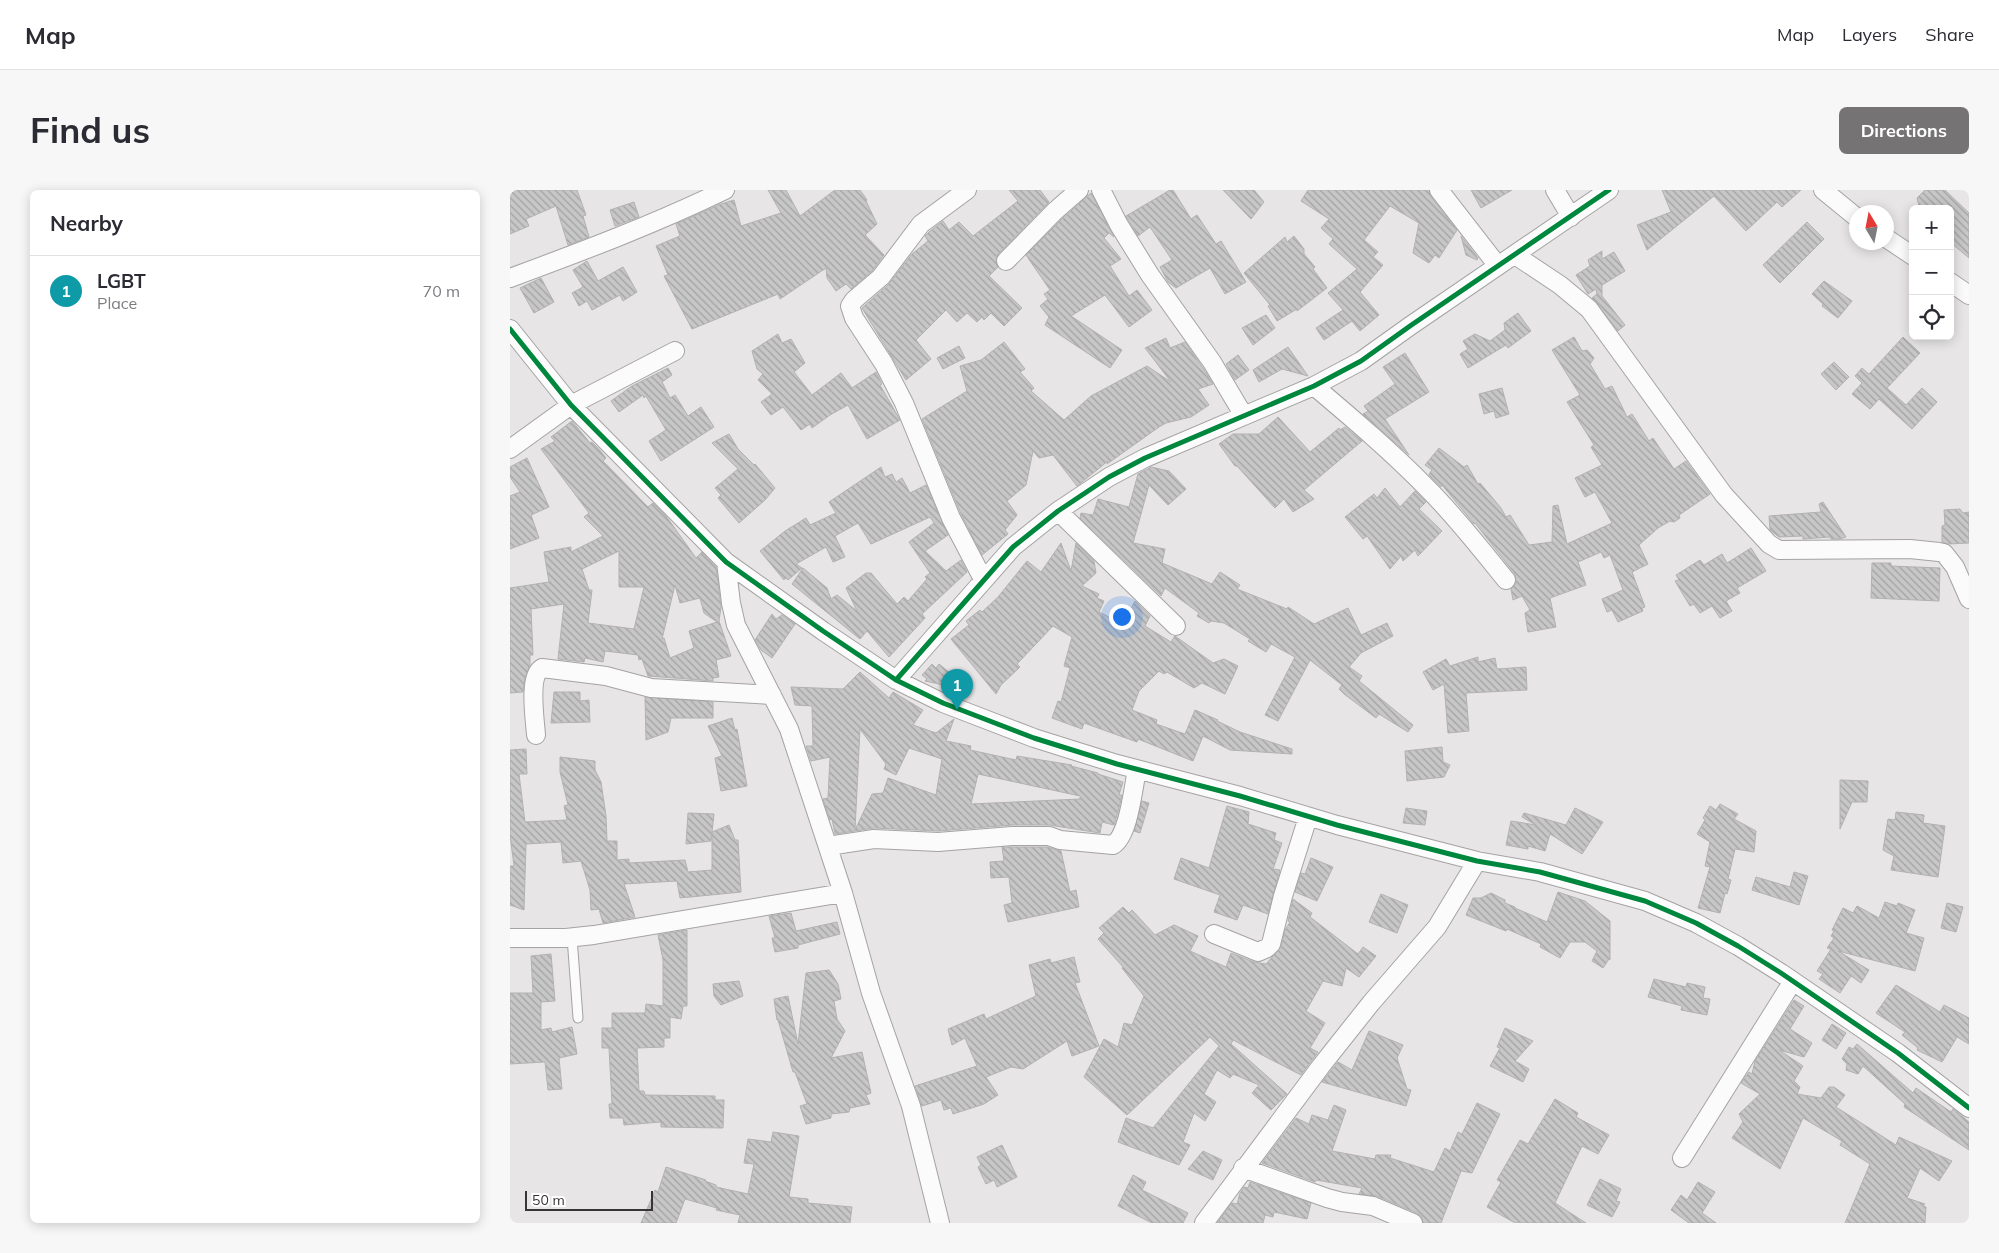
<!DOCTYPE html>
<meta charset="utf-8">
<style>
:root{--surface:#fff;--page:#f7f7f7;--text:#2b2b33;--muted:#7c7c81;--line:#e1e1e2;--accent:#757374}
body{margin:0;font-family:Mulish,sans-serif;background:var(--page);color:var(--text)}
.controls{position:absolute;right:15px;top:15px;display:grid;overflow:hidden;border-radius:8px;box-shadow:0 2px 12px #0003}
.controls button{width:45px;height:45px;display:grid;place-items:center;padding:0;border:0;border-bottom:1px solid var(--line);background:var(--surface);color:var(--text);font:25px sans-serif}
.compass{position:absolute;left:1339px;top:15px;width:45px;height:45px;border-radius:50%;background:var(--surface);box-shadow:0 2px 12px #0003;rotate:350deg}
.scale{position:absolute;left:15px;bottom:12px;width:128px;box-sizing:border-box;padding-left:5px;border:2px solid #373536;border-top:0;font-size:14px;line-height:18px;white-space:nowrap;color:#373536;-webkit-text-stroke:4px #fff;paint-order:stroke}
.you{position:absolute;left:611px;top:426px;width:18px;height:18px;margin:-12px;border:4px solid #fff;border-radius:50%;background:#1a73e8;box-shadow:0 0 0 8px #1a73e833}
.badge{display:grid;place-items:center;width:32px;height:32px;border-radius:50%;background:var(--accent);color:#fff;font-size:16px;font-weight:700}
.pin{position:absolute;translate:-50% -41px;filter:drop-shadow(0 1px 2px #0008)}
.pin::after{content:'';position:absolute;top:26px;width:18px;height:15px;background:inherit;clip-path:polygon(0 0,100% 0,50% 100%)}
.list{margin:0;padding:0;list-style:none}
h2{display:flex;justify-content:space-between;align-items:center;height:65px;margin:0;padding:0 20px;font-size:21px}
h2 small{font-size:16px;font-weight:400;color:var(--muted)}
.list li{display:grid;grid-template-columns:32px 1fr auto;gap:15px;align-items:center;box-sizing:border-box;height:70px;padding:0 20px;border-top:1px solid var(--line)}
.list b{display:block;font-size:19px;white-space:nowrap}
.list p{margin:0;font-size:16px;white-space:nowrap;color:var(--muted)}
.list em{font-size:16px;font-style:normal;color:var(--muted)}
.icon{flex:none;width:28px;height:28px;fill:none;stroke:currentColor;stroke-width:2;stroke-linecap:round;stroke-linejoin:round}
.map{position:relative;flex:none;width:1459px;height:1033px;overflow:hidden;border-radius:8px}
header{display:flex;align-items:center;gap:30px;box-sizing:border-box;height:70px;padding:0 25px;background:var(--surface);border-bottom:1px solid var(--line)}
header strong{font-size:24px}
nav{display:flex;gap:28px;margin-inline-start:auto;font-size:18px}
.intro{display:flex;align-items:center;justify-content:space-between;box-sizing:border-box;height:120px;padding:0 30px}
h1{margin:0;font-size:35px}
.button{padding:12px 22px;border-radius:8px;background:var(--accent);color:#fff;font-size:18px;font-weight:700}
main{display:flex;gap:30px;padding:0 30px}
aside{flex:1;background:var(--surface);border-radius:8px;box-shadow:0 2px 12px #0003}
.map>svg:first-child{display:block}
.building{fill:url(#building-back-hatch);stroke:#b3b1b2;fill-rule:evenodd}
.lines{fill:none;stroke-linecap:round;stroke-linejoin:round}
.service-casing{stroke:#a5a3a4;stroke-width:11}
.minor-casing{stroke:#a5a3a4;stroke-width:20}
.service{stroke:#fbfbfb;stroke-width:9}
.minor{stroke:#fbfbfb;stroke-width:18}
.cycleway-casing{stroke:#fff;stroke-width:8}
.cycleway{stroke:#00873e;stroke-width:5}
</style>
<header>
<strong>Map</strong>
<nav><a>Map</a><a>Layers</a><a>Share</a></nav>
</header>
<div class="intro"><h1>Find us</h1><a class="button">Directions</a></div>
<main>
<aside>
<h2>Nearby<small></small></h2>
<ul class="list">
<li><span class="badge" style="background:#0f9aa8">1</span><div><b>LGBT</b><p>Place</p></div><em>70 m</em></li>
</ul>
</aside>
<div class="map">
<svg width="1459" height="1033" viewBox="0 0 1459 1033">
<defs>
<pattern id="building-back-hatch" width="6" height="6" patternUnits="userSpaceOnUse" patternTransform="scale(1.25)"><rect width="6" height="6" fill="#c8c7c7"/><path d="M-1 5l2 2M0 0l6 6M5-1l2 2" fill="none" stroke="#a3a2a2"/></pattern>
</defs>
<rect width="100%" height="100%" fill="#e7e5e6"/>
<!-- building -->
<path class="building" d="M0 0H67L76 25 73 26 79 47 58 55 46 16 16 29 19 36 0 44Z
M258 0H276L290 26 325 0H350L357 10 356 11 367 34 355 45 374 65 363 80 341 99 336 94 326 101 317 88 316 78 270 109 268 104 182 139 154 86 158 85 146 56 170 46 166 34 211 14 224 10 231 36 271 23Z
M499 0H530L539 12 488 64 486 69 488 77 479 86 512 118 494 136 481 123 474 130 472 127 467 132 457 123 447 132 436 120 406 150 421 169 396 190 352 118 378 95 402 64 418 51 415 46 419 42 433 31 439 40 449 32 463 46 508 11Z
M660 0H663L681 29 687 25 706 54 711 51 736 92 715 104 700 78 666 98 658 92 650 77 662 70 640 37 628 46 616 26Z
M713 0H744L754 12 741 29Z
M798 0H919L921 7 947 40 929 68 925 65 919 73 903 63 909 33 880 16 854 50 868 62 863 67 873 75 850 102 869 125 850 141 842 131 814 150 806 138 833 120 818 103 847 79 819 54 823 49 811 38 819 29 791 11Z
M961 0H1002L971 18Z
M1152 0H1291L1272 17 1267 12 1236 41 1204 6 1137 60 1127 35 1161 22Z
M1415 0H1435L1459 23V68L1440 52V19H1410L1407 8Z
M581 3 604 47 599 43 594 48 611 69 600 76 619 106 627 100 642 120 619 137 595 105 561 126 612 160 600 178 535 135 539 127 530 116 538 109 534 104 540 100 516 65 552 29Z
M124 12 129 27 105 36 100 20Z
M1297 32 1314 49 1270 93 1253 75Z
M784 46 794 59V64L805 77 803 79 817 98 787 121V119L767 131 758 116 760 115 734 83 775 47 777 52Z
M951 46 968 68 967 70 956 65Z
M1092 61V69L1104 62 1115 81 1092 95V106L1115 135 1108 141 1082 108 1087 104 1086 99 1078 104 1066 85 1080 76 1078 70Z
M77 71 88 91 113 77 127 102 113 111 110 105 82 120 77 111 69 116 62 103 73 97 63 80Z
M31 88 44 112 24 123 10 98Z
M1314 91 1342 111 1328 128 1312 116 1313 114 1302 104Z
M1008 123 1021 141 998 158 996 155 958 178 950 164 958 159 953 151 965 144 980 151 995 140 994 133Z
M756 125 765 138 743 155 732 138Z
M268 144 272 153 281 149 295 173 284 182 302 205 331 183 342 198 366 182 372 194 370 195 390 230 357 249 338 215 320 225 302 238 300 234 291 240 273 217 261 225 251 212 262 204 248 190 253 184 247 179 242 161Z
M1064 147 1072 161 1077 160 1084 168 1080 174 1095 199 1102 196 1117 227 1122 224 1139 251 1143 248 1164 279 1176 271 1200 304 1169 325 1170 328 1164 332 1160 331 1148 338 1129 355 1138 374 1122 382 1135 417 1132 418 1133 421 1108 432 1102 420 1097 422 1092 409 1113 400 1100 365 1094 368 1091 362 1068 372 1076 395 1040 408 1046 437 1018 442 1015 423 1020 420 1012 406 1003 410 1001 399 1006 393 1005 384 965 333 964 334 932 295 931 297 920 286 919 284 922 280 915 275 929 258 954 277 957 275 968 294 970 293 991 318 996 327 1000 325 1019 355 1042 352 1043 316 1048 315 1057 354 1102 333 1085 302 1075 307 1065 288 1092 275 1081 257 1084 255 1057 212 1070 205 1042 160Z
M1393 147 1410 163 1377 198 1396 215 1412 198 1427 212 1402 239 1369 209 1360 219 1342 204 1352 193 1345 186 1352 178 1359 184Z
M656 148 660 158 675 152 693 178 703 194 688 199 699 215 681 227 656 233 649 237 597 274 598 271 567 296 543 265 529 268 523 261 516 295 497 311 507 325 495 340 498 344 472 365 451 324 412 229 457 201 450 176 471 170 494 152 515 179 510 182 524 198 521 201 554 230 581 206 637 176 661 192 635 158Z
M449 156 455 168 433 179 427 168Z
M778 157 798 186 772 179 749 192 743 180Z
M895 163 919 202 875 229 899 265 853 224 858 221 854 216 885 194 873 177Z
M728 165 739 180 725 190 716 174Z
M1324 172 1339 187 1326 200 1311 184Z
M158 178 162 185 152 192 160 208 165 205 178 226 191 217 204 237 151 271 139 251 156 240 136 206 134 208 133 205 109 222 101 211 122 196Z
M992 198 999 224 986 228 984 221 974 224 969 204Z
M768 227 800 262 829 238 830 240 835 237 852 251 794 300 804 309 783 322 774 309 765 318 727 276H725L709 254 723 244H749Z
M62 231 80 253 82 252 89 259 96 268 93 271 138 317 143 313 156 326 186 368 192 362 206 377 211 417 209 431 221 466 206 470 209 487 203 488V491L138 486 132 469 129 470 128 465 95 461 93 472 75 468 74 472 48 469 54 414 21 419 23 465H20V475L15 488 13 502 0 503V398L39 392 34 362 61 357V362L93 346 74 327 79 323 31 259 45 251 41 247ZM109 361V397H134L124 439 78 433 82 400H79L72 379ZM165 395 170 413 190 408 194 423 207 432 179 441 184 458 160 468 154 448 152 449Z
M219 244 228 259 244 275 245 274 265 298 255 310 229 333 208 308 211 305 205 298 228 279 202 253Z
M17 268 39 317 21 325 29 348 0 359V306L10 302 0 287V277Z
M371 277 375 287 382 284 386 292 392 288 400 303 416 295 438 345 415 361 436 381 451 370 457 382 412 424 415 428 379 467 357 441 350 449 282 394 293 378 317 398 321 409 327 405 347 421 336 398 356 383H361L387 414 394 407 398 411 417 389 415 387 420 383 399 352 424 333 420 327 361 354 348 333 325 346 335 367 323 372 316 357 286 374 292 378 278 390 276 388 274 390 250 361 275 341 296 328 300 335 326 323 319 312Z
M641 277 659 281 676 299 658 315 639 295 623 353 655 359 652 373 702 394 710 382 730 395 727 399 777 419 778 417 804 434 838 418 851 445 877 433 883 446 851 463 839 477 852 486 849 491 903 535 898 542 869 524 866 528 834 504 829 499 832 495 800 470 768 531 755 525 785 467 761 454 756 462 738 451 740 449 714 433 701 431 699 433 687 426 689 423 655 398 651 406 570 328 571 323 583 325 588 309 619 317 628 284Z
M875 298 890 317 905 301 916 312 909 319 932 341 908 366 905 360 893 371 891 366 880 379 857 346 853 349 835 327 864 304 867 308Z
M1313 312 1336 347 1330 349H1321L1320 347 1293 349V346L1269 347 1260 340 1259 326 1311 322 1309 314Z
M1450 319 1453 323 1459 322V353L1438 354 1432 352V336L1435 335 1434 320Z
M551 353 561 381 566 353 584 371 586 383 572 396 589 404 587 408 594 411 589 422 613 434 625 411 640 426 635 436 661 452 665 446 703 473 714 469 728 476 715 504 692 493 684 498 657 482 654 484 649 481 629 501 622 520 647 530 646 534 675 544 685 520 708 530 707 531 730 542 782 559V564L720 560 693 546 683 571 628 549 627 552 574 533 572 539 542 528 548 511 551 512 560 478 554 476 562 447 543 436 507 474 510 477 491 495 486 504 441 449 459 435 456 431 470 420 472 422 488 407 517 371 531 382Z
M1241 358 1256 381 1227 398 1230 403 1216 411 1222 421 1210 428 1202 416 1190 423 1184 414 1180 416 1165 391 1169 390 1166 385 1190 370 1194 375 1212 364 1217 373Z
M1362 373H1381V376L1430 378 1429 411 1361 408Z
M262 424 266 429 272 425 285 434 262 468 251 460 245 450Z
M968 467V472L985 468 987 479 1016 477 1017 500 956 503 959 541 938 543 934 494 923 500 913 482 936 469 940 476Z
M422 474 426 478 429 474 444 486 440 490 448 498 415 491 417 489 412 485Z
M350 482 379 508 383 502 413 520 403 535 426 543 444 529 436 551 461 556 460 560 506 570 507 566 562 575 561 576 588 583V584L613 592 609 605H612L609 618 604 635 592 632 590 643 539 635H502L428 641 364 638 325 644 322 629 320 630 313 609 318 608 320 567 301 571 296 556H303L302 516 285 515 281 497 333 499ZM350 539 376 574 374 579 386 585 399 558 432 569 426 605 378 588 373 603 362 604 345 640ZM468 584 570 606V609L461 614Z
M44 502H70V511L79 510 80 532 41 533Z
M135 507 203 512V528H161L158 542 136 550Z
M222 528 225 540 227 539 237 596 211 601 205 568 212 566 198 536Z
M932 557 933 572 940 575 934 587 897 591 895 561Z
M16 559 17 584H9L15 632 57 630 54 616 58 615 50 582V567L85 571V580L91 592 96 626 97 651H107V670L119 669V673L175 670 178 682 202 680V642L219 635 225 650H228L231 702 170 708 167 691 114 694 125 727 93 733 89 719 81 720 80 700 71 671 53 673 51 652 16 654 14 720 0 715V676H4L0 645V560Z
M1330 590 1358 591 1357 612H1342L1330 639Z
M632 611 639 613 630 643 624 641Z
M1210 614 1228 624 1224 629 1246 641 1244 662 1225 659 1218 689 1221 690 1217 704 1215 703 1210 723 1188 718 1200 677 1195 676 1200 652 1187 644 1195 630 1193 628 1200 616 1206 620Z
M717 616 739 622 738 634 766 643 764 650 772 653 763 679 770 680 758 724 733 715 727 730 704 722 710 705 664 689 671 668 699 678Z
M896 618 917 621 915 635 893 633Z
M1065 618 1093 632 1072 664 1040 644 1035 661 1018 656V659L996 655 1001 631 1026 635 1012 627 1014 623 1056 635Z
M1386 622 1414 625 1413 633 1435 636 1428 687 1381 680 1384 666 1373 660 1378 629 1385 630Z
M178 623 204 624 201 651 176 654Z
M492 657H537L551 661 560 702 566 700 569 717 498 732 494 715 502 713 499 687 481 688 480 672 494 671Z
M801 668 823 677 807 711 785 702 791 683 795 684Z
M1284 682 1298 686 1289 715 1242 700 1246 687 1280 697Z
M1048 702 1075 711 1100 731V770L1099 769 1093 778 1082 771 1087 761 1075 752H1060L1050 768 1030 757 1031 754 997 739 996 741 956 725 963 708H971L981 703 995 710V713L1005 717V718L1037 732Z
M871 704 898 715 887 743 859 732Z
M783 709 802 723 800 727 848 764 853 757 866 766 849 787 836 778 832 796 813 791 796 821 815 833 800 858 808 862 791 885 723 850 721 854 777 904 761 920 742 903 749 895 723 884 720 888 707 880 694 904 706 912 695 931 684 923 673 952 680 955 669 975 608 952 616 928 643 938 709 856 700 847 617 925 574 887 594 849 608 857 614 833 622 835 634 806 612 778 613 777 588 749 594 743 589 738 613 717 619 723 622 720 645 745 664 735 688 746 680 761 716 777 721 763 744 772 756 774 771 757 775 740 780 732 778 731Z
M1375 712 1387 716 1388 713 1405 720 1396 743 1414 748 1405 781 1328 761 1359 780 1351 793 1341 786 1330 803 1309 789 1313 784 1307 781 1321 759 1317 758 1324 748 1321 746 1324 741 1322 740 1333 718 1343 723 1347 716 1369 728Z
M1437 713 1453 717 1446 742 1431 738Z
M281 723 286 741 327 732 330 744 288 755V758L265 762 262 748H265L259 726Z
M177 740V816H173L171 829 160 827V848H154V857L127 858 129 901H134L135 905 205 906V910H214L213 938 151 937V932L114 935 113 928H100L99 914H102L99 858H92V838H102V823H135L136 814 153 816V770L148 745Z
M41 764 45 811 31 812V840L41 838 42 842 62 837 67 864 49 868 52 899 38 900 35 872 0 874V803H23L21 766Z
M564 767 570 792 565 793 589 856 562 866 557 851 513 879 501 877 476 887 488 905 474 914 443 924 441 918 434 920 431 910 412 916 405 896 467 876 455 848 442 855 438 839 474 824 476 829 526 806 519 775 540 769 541 773Z
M319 780 328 794 331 809 324 811 327 829 335 841 321 868 352 862 361 903 356 905 360 914 340 918 339 922 321 924V928L296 934 290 916 297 914 285 882H283L268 830H267L264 809 278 806 288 854 296 783Z
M1144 789 1176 797 1177 793 1195 797 1193 808 1200 809 1197 825 1171 820 1172 816 1138 807Z
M229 791 233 806 211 815 204 806 203 794Z
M1386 795 1430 822 1434 815 1459 828V854L1447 847 1432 872 1407 860 1408 858 1392 845 1395 842 1366 823Z
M1284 810 1294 816 1280 839 1302 853 1294 867 1269 860 1293 876 1284 891 1290 897 1287 904 1311 908 1319 897H1324L1335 905 1326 917 1386 955 1389 947 1442 971 1429 991 1410 978 1397 1008 1415 1014 1413 1016 1416 1017 1415 1033H1335L1360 974 1330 955 1332 951 1293 928 1270 979 1222 948 1233 932 1229 924 1250 904 1231 893 1239 882 1242 884 1245 871Z
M1322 834 1336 843 1326 859 1312 850Z
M995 838 1023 851 1005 871 1019 879 1013 892 980 876 990 858 987 857Z
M859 841 893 855 887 868 897 899 901 900 896 916 812 892 828 872 842 880Z
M1347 854 1403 903 1406 898 1441 922 1443 919 1459 932V960L1394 917 1395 914 1353 876 1348 884 1336 880 1337 874 1332 869 1339 857 1343 859Z
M1045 909 1068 923 1066 927 1099 945 1088 964 1072 956 1045 1013 1076 1033H1005L977 1017 991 992 987 990 1010 950 1018 954Z
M967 913 990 924 962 983 951 981 931 1033H913L912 1027 907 1023 867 1006 849 1004 852 998 806 990 805 992 752 973 786 928 799 934 802 925 818 930 824 915 836 920 822 961 865 969 866 965H881L880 968 924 982 935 958 940 961 948 942 952 944Z
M263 942 289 946 279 1007 298 1009V1013L342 1017 340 1033H228L230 1025 206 1020 207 1018 175 1009 166 1033H131L145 1000 148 1002 156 977 196 990 195 991 206 995V997L238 1004 244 974 234 973 238 949 261 952Z
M492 955 507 987 487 997 484 990 476 994 468 977 471 975 467 967Z
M693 961 712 970 703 990 678 979Z
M623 985 636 992 632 1000 678 1023 673 1033H642L608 1016Z
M1090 989 1111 999 1106 1011 1110 1012 1102 1027 1077 1015Z
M740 992 801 1013 797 1029 764 1022 763 1027 755 1025 753 1033H707L722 1013 727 1014 730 1003 734 997 738 998Z
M1188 992 1205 1002 1192 1023 1206 1033H1179L1161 1020 1171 1005 1177 1010Z"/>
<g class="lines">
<defs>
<path id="service" d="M62 747 68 828"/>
<path id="minor" d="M457 0 411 34 371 87 344 110 340 116 344 128 374 174 394 213 441 328 473 389
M591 0 609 35 640 85 702 172 734 226
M929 0 988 76
M1045 0 1061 27
M1313 0 1346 27
M1376 48 1403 66
M1005 65 1050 95 1079 119 1214 305 1259 354 1269 360 1400 359 1429 362 1434 363 1445 377 1459 409
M496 71 545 21 569 0
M0 88C73 61 145 34 215 0
M1440 92 1459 105
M0 139 61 215 216 372 313 441 386 490 433 513 524 548 607 574 730 606 827 635 967 671 1030 682 1135 711 1186 733 1228 756 1271 783 1388 863 1459 918
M804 196C843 229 882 262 918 299 946 327 971 359 996 390
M0 259 61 215 165 161
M548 321 666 436
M216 372 221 413 226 435 279 539 333 703 361 803 401 916 430 1033
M386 490 503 357 548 321 599 287 635 268 804 196 851 171 900 136 1099 0
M26 545C25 530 18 486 32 478L96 486 141 498 262 505
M318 656 364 649 428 652 502 646H539L550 650 603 655C619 645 623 598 627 580
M704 744 748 762 757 758 761 754 773 706 798 627
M0 748H56L84 745 333 703
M1172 968 1283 791
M733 978 817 1008 832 1012 863 1016 903 1033
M694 1033 811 876 861 813 927 737 967 671"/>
</defs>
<!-- service casing -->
<use href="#service" class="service-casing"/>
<!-- minor casing -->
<use href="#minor" class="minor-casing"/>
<!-- service -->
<use href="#service" class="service"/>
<!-- minor -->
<use href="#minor" class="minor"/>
<defs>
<path id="cycleway" d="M0 139 61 215 216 372 313 441 386 490 433 513 524 548 607 574 730 606 827 635 967 671 1030 682 1135 711 1186 733 1228 756 1271 783 1388 863 1459 918
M386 490 503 357 548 321 599 287 635 268 804 196 851 171 900 136 1099 0"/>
</defs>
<!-- cycleway casing -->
<use href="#cycleway" class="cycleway-casing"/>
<!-- cycleway -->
<use href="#cycleway" class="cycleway"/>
</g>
</svg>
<div class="controls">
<button>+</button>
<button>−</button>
<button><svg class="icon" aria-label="locate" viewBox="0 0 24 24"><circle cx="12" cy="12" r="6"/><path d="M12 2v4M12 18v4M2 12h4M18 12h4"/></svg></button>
</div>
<svg class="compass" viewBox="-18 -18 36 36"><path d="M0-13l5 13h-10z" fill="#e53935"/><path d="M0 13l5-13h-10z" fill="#7c7c81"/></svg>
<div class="scale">50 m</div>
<div class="you"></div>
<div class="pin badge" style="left:447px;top:520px;background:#0f9aa8">1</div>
</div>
</main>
